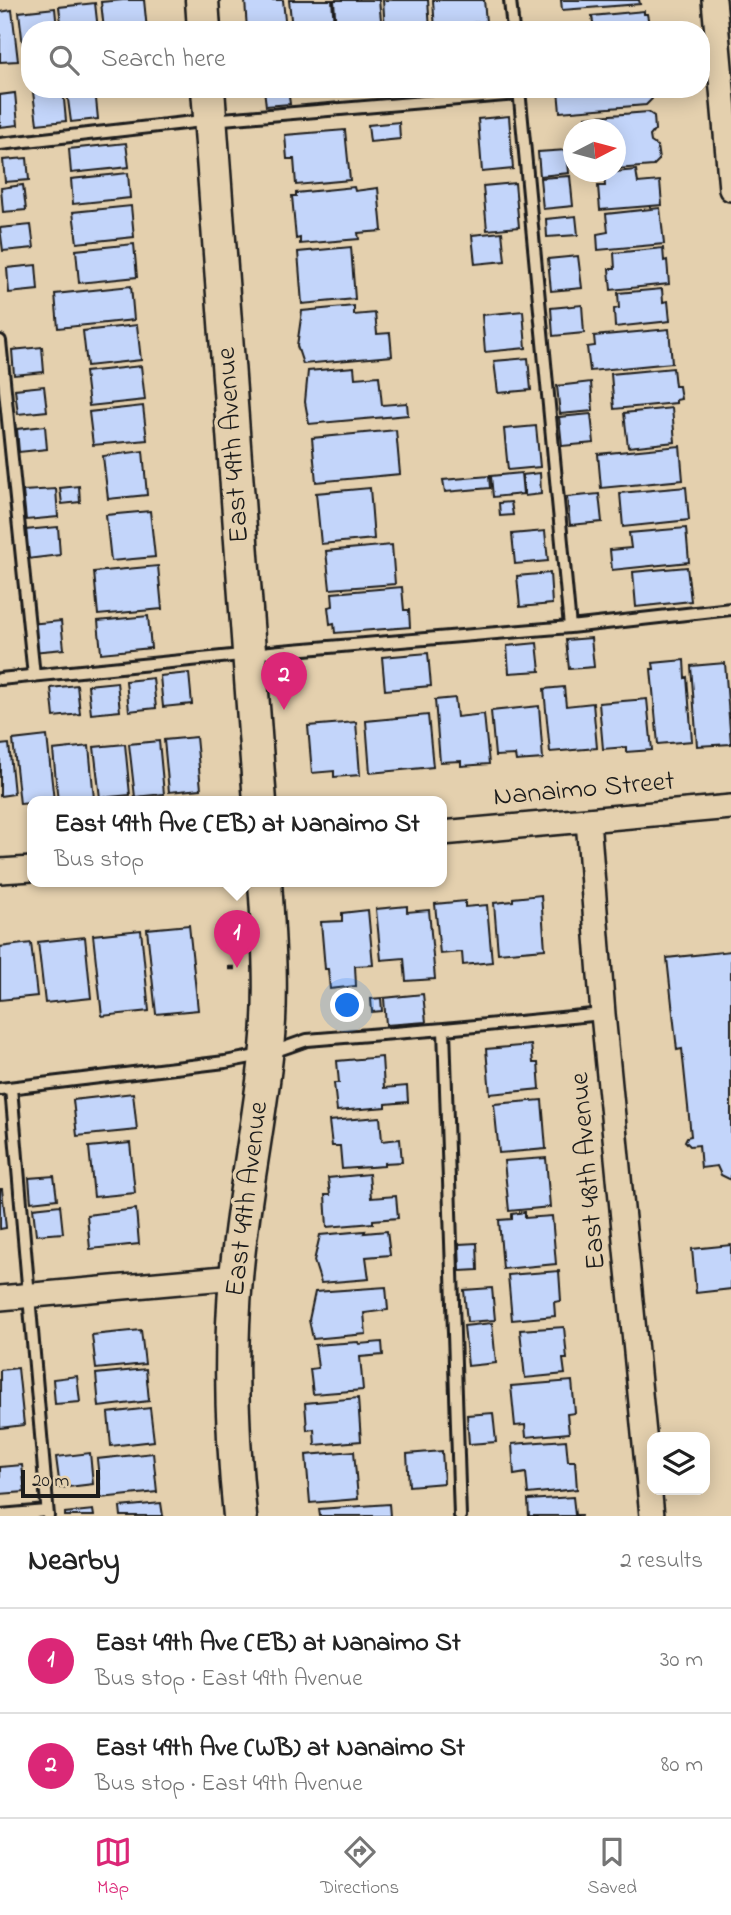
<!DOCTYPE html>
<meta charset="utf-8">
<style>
:root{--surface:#fff;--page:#f2f2f2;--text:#222;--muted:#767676;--line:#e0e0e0;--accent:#db2777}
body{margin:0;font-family:"Indie Flower",sans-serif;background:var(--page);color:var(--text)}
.controls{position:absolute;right:21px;bottom:21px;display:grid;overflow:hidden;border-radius:14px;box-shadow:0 4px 18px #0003}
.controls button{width:63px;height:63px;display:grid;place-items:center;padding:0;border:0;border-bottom:2px solid var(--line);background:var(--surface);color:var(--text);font:35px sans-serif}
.compass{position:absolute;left:563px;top:119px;width:63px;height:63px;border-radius:50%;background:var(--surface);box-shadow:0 4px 18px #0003;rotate:84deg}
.scale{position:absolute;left:21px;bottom:18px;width:79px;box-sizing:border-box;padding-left:7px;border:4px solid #1c1c1c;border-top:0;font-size:19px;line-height:24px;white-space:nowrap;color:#1c1c1c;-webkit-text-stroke:5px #e4d0ae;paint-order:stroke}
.you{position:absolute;left:348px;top:1006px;width:24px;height:24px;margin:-18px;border:5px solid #fff;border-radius:50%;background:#1a73e8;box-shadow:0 0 0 10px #1a73e833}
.badge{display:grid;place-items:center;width:46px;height:46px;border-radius:50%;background:var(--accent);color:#fff;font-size:23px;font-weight:700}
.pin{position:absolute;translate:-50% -58px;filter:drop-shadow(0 2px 4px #0008)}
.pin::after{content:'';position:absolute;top:37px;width:24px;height:21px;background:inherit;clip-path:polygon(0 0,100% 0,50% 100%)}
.popup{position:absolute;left:27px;top:796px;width:420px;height:91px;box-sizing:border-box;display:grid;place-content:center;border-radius:14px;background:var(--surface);filter:drop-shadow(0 2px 5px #0005);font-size:23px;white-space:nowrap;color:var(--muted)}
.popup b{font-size:26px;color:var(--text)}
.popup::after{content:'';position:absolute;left:50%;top:100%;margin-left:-14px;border:14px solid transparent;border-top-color:var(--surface)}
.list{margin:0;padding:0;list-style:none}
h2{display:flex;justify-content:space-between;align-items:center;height:91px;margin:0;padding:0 28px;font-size:30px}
h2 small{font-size:23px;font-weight:400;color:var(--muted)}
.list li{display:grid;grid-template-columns:46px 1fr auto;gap:21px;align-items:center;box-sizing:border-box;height:105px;padding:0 28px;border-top:2px solid var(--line)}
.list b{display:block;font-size:26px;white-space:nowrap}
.list p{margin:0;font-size:23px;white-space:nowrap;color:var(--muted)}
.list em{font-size:23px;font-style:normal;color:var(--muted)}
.icon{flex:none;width:38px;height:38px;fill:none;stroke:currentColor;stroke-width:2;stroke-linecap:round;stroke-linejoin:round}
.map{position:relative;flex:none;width:731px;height:1516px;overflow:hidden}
.search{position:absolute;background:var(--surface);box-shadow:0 4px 18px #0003;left:21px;right:21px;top:21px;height:77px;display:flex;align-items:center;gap:18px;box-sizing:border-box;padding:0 24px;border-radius:28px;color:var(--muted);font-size:26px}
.sheet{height:301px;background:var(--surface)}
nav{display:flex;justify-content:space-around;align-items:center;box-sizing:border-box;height:98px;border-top:2px solid var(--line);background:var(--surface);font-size:19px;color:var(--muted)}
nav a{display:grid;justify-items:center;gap:4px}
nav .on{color:var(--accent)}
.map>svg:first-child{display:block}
.building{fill:#c3d5fa;stroke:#1c1c1c;stroke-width:2}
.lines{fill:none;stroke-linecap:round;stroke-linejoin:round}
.lane-casing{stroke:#1c1c1c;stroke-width:16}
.street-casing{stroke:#1c1c1c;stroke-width:28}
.secondary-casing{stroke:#1c1c1c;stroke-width:37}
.path{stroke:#1c1c1c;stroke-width:4.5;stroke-dasharray:7 5;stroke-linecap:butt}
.lane{stroke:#e4d0ae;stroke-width:10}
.street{stroke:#e4d0ae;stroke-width:23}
.secondary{stroke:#e4d0ae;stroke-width:32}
.labels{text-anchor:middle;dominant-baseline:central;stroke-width:7;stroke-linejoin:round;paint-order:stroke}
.street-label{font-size:28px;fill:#1c1c1c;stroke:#e4d0ae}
</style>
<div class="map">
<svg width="731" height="1516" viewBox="0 0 731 1516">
<rect width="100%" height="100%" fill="#e4d0ae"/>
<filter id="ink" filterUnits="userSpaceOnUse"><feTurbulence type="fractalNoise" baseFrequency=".0143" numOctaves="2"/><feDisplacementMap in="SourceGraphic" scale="14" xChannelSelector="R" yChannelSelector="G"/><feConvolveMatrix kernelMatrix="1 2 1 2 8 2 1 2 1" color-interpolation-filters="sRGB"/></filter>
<g filter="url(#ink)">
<!-- building -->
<path class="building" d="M123 0H144L147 30H104L101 2Z
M245 0H283L286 30H247Z
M289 0H332L334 25 292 29Z
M334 0H379L382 30H336Z
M383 0H428L430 30H385Z
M433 0H484L486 22 473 23 474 30H435Z
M561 0H639L640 4 562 10Z
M95 3 98 30H62L59 7Z
M55 8 57 30H30V63H25L19 12Z
M12 10 18 61 0 62V12Z
M644 11V14H647L649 24 645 25V30H594L592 16Z
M63 89 66 121 37 124 33 92Z
M95 89 98 119 71 122 67 92Z
M264 89H288L290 104 266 106Z
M651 89 652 99 646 105 560 112 558 90Z
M15 93 18 125 0 127V95Z
M648 112 654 116 655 130 650 136 651 142 657 146 659 160 653 166 616 169V130H587L586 117Z
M509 116 513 169 482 172 478 119Z
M399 122 400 139 370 142 368 125Z
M345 130 350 180 296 185 294 159H287L285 135Z
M126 143 129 167 71 173 69 149Z
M567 150 569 173 540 176 538 152Z
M27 158 29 180 5 182 3 160Z
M636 170 638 183 660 181 662 205 600 210 598 186H605L604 173Z
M128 173 130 198 73 204 71 179Z
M570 176 573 206 543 209 540 178Z
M515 183 519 227 487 230 483 186Z
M23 185 26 210 3 212 1 188Z
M354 187 355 191 378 188 382 231 358 233 359 239 300 244V238L296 239 292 196H296V193Z
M131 206 134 237 77 243 73 212Z
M660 208 664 244 598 250 597 234 608 232 606 214Z
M576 216 578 235 547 237 546 219Z
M31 225 34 248 3 251 0 228Z
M502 232 505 261 475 264 472 235Z
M134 244 137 277 79 283 76 250Z
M351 247 355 299 302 304 298 252Z
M663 248 664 261 667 260 669 284 611 290 609 269H615L614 253Z
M578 256 582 288 551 291 548 259Z
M36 265 38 290 9 293 7 268Z
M131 286 134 320 58 328 55 294Z
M662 289 663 302 668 301 670 321 615 327 614 309 619 308 618 293Z
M582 305 584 333 553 336 551 308Z
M354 306V315L375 313 377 334 390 333 392 356 303 364 297 346 302 311Z
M523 311 526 348 485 352 482 315Z
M137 325 141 360 87 366 83 331Z
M669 329 672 363 590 371 587 347 595 346 594 336Z
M42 347 44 372 14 375 12 350Z
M528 358 531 390 498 393 494 361Z
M141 366 145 400 89 406 85 372Z
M354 367 355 378 379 376 382 405 407 403 408 415 309 424 305 402 308 371Z
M673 368 675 386H679L681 399 676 400V403L614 409 611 374Z
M591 382 593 411 560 414 557 386Z
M44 386 47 411 18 414 15 389Z
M143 406 147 440 93 445 89 412Z
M672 408 675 442 628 447 624 413Z
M591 414 594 443 562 446 559 417Z
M45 426 47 449 19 452 17 429Z
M536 426 540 467 508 470 504 429Z
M396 430 400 474 316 482 312 438Z
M680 446 683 480 601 488 598 454Z
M143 451 147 495 108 499 103 456Z
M521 473 523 494 493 497 491 476Z
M540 473 541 494 525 496 522 475Z
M489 476 490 488 445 492 443 480Z
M79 486 80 502 62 504 60 488Z
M686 487 689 520 623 527 620 493Z
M370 488 374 539 321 544 316 493Z
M56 489 58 517 26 520 23 491Z
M599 494 602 522 570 525 567 497Z
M511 502 513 515 500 516 499 503Z
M150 511 155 557 111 561 106 515Z
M58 527 60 555 27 559 25 530Z
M686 528 689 562 612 570 610 550 631 548 629 533Z
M545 531 548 561 515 564 512 534Z
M392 545 395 584 330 589 326 551Z
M158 566 162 609 98 615 94 572Z
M687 567 691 601 636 607 633 572Z
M550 573 552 604 520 607 517 576Z
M402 587 404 610H409L410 627 335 633 334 623 330 624 328 607 333 606 332 593Z
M148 616 151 648 101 653 98 621Z
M61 621 64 649 32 652 29 624Z
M591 638 594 667 569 669 566 640Z
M537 643 540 671 509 673 507 646Z
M428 653 431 686 385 690 382 657Z
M684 660 685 678 687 677 692 741 658 744 651 669H654L653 663Z
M725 663 731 744 697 746 691 666Z
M189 673 192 704 163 707 160 676Z
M153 678 156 708 129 711 126 681Z
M117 682 120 711 91 714 88 685Z
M77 685 80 714 54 717 51 688Z
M564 687 566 706 593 703 597 748 550 752 544 689Z
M455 698 457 717 484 714 489 764 461 766V761L440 762 435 700Z
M647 699 652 750 626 752V747L603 749 599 703Z
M539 706 543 759 516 761 515 755 495 756 491 711Z
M428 715 433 767 370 773 366 721Z
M356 722 360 775 334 777V771L312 773 308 726Z
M47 736 54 801 20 804 13 740Z
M196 737 201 789 169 792 164 740Z
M159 741 164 794 135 797 129 744Z
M9 744 14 794 0 796V745Z
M125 744 130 795 100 798 94 747Z
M89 746 94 799 58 802 53 750Z
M541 895 545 949 498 953 494 903 513 901V898Z
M465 901V907L487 905 492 962 463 965 462 952 440 954 435 904Z
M407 906V912L429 910 435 979 406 981 404 958 381 960 376 909Z
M368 910 373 965 355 966 356 986 330 989 328 969H325L321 922 342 921V913Z
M189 925 198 1010 156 1014 147 929Z
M141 930 149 1011 102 1016 93 935Z
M85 937 91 998 45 1003 38 942Z
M31 943 37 996 0 1000V947Z
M731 951V1180L721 1175 717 1166 701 1168 699 1145 690 1146 685 1141 687 1137 691 1136 682 1049 677 1050 667 958Z
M423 994 426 1022 386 1025 384 998Z
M381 998 382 1011 372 1012 371 999Z
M531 1045 533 1063H538L540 1089 490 1094 486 1049Z
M382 1057 384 1088 407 1086 408 1102 386 1104V1107L337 1111 334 1083H339L337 1061Z
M133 1093 137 1130 77 1136 73 1100Z
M542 1100 546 1149 499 1153 494 1104Z
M380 1117 382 1141 400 1139 402 1162 384 1163V1166L342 1169 340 1146H332L329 1121Z
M130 1143 135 1193 94 1197 89 1147Z
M546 1158 550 1207 509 1211 504 1161Z
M369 1174 371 1198 396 1196 398 1218 373 1220V1223L327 1227 325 1195H330L328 1178Z
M54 1176 57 1199 31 1202 29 1178Z
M0 1189H2L6 1228 0 1229Z
M60 1205 63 1233 36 1235 33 1208Z
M136 1209 139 1244 90 1249 87 1215Z
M525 1212V1218L552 1216 556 1264 503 1269 499 1220 512 1219V1214Z
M365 1231 364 1233 387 1231 390 1255 366 1257 369 1279 321 1283 314 1261 320 1235Z
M477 1243 478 1270 460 1271 459 1244Z
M731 1245V1289L696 1293 692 1249Z
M559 1271 561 1301 554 1302 555 1316 512 1320 508 1275Z
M386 1287 388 1310 364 1313 366 1334 313 1339 309 1320 315 1292Z
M492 1288 495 1320 467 1322 464 1290Z
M492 1323 496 1363 468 1366 464 1326Z
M564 1327 567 1359H563L565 1374 525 1378 520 1330Z
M141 1330 145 1364 96 1369 92 1335Z
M358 1342 359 1344 382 1342 383 1355 360 1357 363 1390 313 1394 310 1369 318 1368 315 1345Z
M18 1368 24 1425 0 1428V1370Z
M146 1369 149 1401 99 1407 96 1374Z
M77 1376 80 1402 55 1404 53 1379Z
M572 1381 575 1413 567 1414 569 1433 526 1437 525 1425 515 1426 511 1386Z
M358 1398 361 1441 315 1445 314 1429 307 1430 305 1403Z
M150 1408 154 1441 111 1446 108 1413Z
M493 1413 496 1442 469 1444 467 1415Z
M566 1440 568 1461H575L577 1489 528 1494 526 1473 514 1475 512 1444Z
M354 1451 358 1499 310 1503 306 1455Z
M442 1451 444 1483 409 1486 407 1454Z
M90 1453 93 1484 60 1488 56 1457Z
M153 1453 157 1492 101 1498 97 1459Z
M22 1465 25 1492 0 1494V1467Z
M573 1497 575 1515H581V1516H529L528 1500Z
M161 1503 163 1516H121L120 1507Z
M389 1504 390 1516H320L319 1509Z
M93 1510 94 1516H65V1513Z"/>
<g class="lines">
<defs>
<path id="lane" d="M510 0 513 30
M519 89 570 627
M0 144 211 120 519 94
M0 341 34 676
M0 679 281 651 570 627 731 609
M444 1029 460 1516
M11 1088 48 1516
M0 1089 225 1062 267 1054 307 1040 444 1029 603 1014
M0 1515 47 1511"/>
<path id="street" d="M714 0 731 189
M588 820 603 1014 652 1516
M442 833 731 807
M0 871 32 869
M0 1298 236 1277"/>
<path id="secondary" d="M202 0 204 30
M208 89 260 802
M240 1516C232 1437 229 1357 236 1278 242 1204 258 1131 266 1057 273 999 269 940 265 882"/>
</defs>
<!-- lane casing -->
<use href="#lane" class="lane-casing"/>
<!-- street casing -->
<use href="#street" class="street-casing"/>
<!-- secondary casing -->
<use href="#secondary" class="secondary-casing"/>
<!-- path -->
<path class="path" d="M228 968H237"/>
<!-- lane -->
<use href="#lane" class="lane"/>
<!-- street -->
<use href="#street" class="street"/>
<!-- secondary -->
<use href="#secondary" class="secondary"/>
</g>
</g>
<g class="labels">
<!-- street labels -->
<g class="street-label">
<text transform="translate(234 445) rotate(-94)">East 49th Avenue</text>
<text transform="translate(584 790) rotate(-5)">Nanaimo Street</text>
<text transform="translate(589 1171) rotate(-95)">East 48th Avenue</text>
<text transform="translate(248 1199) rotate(-83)">East 49th Avenue</text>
</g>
</g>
</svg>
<div class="controls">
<button><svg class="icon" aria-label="layers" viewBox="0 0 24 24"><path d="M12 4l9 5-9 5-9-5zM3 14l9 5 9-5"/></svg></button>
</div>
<svg class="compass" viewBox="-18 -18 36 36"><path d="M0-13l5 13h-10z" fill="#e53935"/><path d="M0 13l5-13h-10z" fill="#767676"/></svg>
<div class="scale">20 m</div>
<div class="you"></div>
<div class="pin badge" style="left:237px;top:968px">1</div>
<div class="popup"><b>East 49th Ave (EB) at Nanaimo St</b>Bus stop</div>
<div class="pin badge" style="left:284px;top:710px">2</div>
<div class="search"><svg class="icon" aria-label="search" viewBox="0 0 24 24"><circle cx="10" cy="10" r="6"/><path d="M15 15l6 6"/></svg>Search here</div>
</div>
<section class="sheet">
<h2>Nearby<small>2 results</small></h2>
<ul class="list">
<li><span class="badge">1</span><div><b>East 49th Ave (EB) at Nanaimo St</b><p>Bus stop · East 49th Avenue</p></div><em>30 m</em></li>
<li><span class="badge">2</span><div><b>East 49th Ave (WB) at Nanaimo St</b><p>Bus stop · East 49th Avenue</p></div><em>80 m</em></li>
</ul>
</section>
<nav>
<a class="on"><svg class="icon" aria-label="map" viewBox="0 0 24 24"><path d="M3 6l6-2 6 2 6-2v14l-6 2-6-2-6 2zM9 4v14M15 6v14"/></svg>Map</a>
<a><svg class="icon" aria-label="directions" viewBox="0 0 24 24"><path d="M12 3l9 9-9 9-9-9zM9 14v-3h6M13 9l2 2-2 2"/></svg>Directions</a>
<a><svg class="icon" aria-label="saved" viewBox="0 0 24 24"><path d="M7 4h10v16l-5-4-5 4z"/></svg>Saved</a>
</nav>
